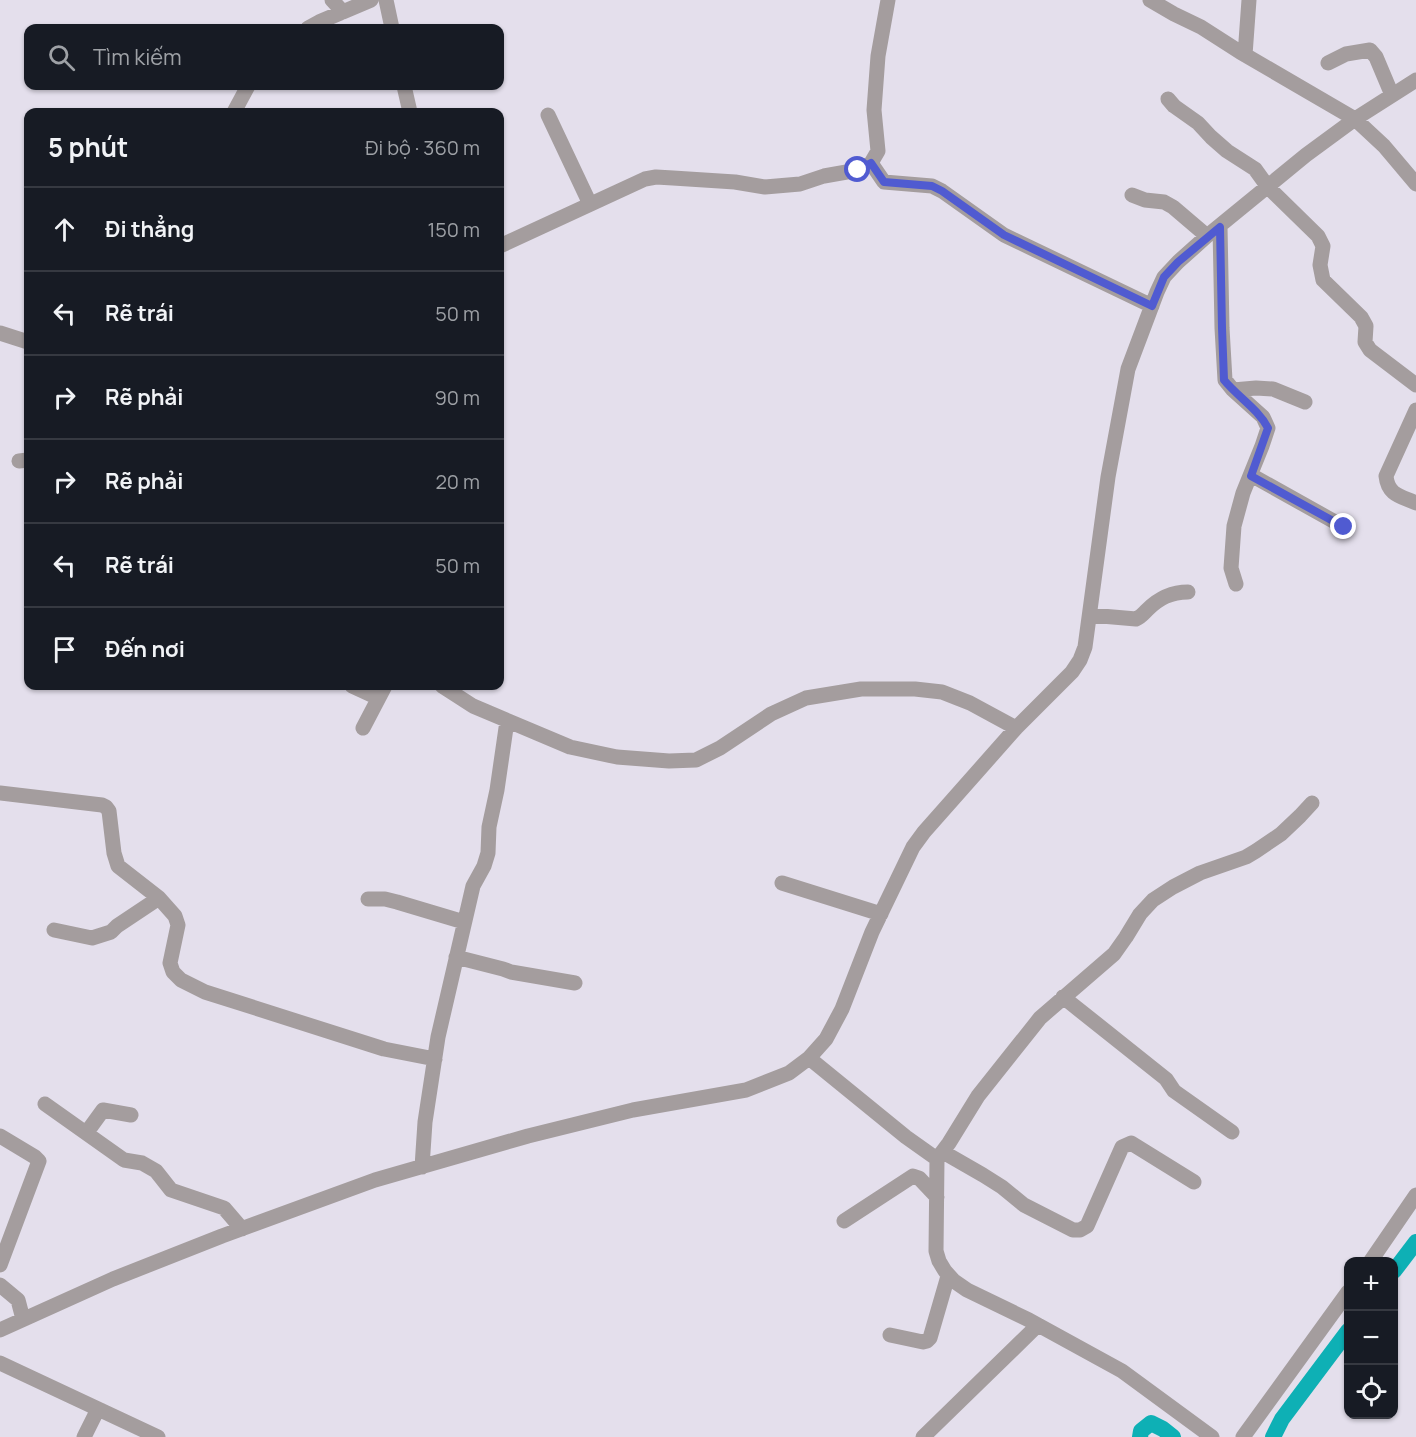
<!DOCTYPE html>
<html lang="vi">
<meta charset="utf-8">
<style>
:root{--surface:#171b24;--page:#242831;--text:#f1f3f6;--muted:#9ea1a6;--line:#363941}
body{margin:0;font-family:Manrope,sans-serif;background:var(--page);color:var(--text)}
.controls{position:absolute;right:18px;bottom:18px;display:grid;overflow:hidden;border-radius:12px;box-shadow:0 2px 4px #0004}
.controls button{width:54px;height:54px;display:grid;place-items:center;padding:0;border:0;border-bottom:2px solid var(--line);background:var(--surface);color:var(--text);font:30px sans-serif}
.stop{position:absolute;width:18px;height:18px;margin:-14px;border:4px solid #505bd1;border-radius:50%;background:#fff}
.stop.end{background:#505bd1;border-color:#fff;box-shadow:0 2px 6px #0008}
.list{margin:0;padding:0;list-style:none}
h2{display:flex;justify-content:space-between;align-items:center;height:78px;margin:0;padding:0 24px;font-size:26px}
h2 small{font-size:20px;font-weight:400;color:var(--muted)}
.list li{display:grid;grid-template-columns:39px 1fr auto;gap:18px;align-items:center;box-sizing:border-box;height:84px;padding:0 24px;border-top:2px solid var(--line)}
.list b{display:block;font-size:22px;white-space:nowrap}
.list em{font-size:20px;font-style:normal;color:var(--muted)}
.icon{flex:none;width:33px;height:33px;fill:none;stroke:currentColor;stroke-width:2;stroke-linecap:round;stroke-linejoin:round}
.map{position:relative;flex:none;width:1416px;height:1437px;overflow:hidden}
.search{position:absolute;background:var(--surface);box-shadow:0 2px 4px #0004;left:24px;top:24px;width:480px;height:66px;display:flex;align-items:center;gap:15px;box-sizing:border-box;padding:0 21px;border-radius:12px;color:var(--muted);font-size:22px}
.panel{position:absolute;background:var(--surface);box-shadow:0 2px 4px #0004;left:24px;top:108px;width:480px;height:582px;border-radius:12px}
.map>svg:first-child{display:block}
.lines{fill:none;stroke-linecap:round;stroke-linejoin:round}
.canal{stroke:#0eb0b5;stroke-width:16}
.minor{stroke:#a49d9e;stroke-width:15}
.route{stroke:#505bd1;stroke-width:8}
</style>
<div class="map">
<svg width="1416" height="1437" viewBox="0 0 1416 1437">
<rect width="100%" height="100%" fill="#e4dfec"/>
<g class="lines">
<!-- canal -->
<path class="canal" d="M1394 1271 1416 1242
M1140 1437 1141 1431 1151 1423 1163 1429 1173 1437
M1273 1437 1282 1419 1348 1331"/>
<!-- minor -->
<path class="minor" d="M332 0 343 12
M386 0 392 28
M1150 0 1174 14 1201 27 1240 52 1355 119 1384 146 1416 184
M308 28 319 22 371 0
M1245 55 1249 0
M1328 63 1346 54 1370 50 1376 57 1392 95
M404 86 410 112
M1168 99 1174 106 1198 123 1211 137 1227 151 1255 169 1268 187 1318 236 1323 246 1320 265 1323 280 1361 317 1366 326 1365 342 1370 350 1416 385
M234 112 248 86
M548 115 590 204
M871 163 884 182 932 186 942 191 1004 235 1152 306
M1132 195 1145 200 1164 202 1173 207 1207 236
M1220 227 1222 328 1225 380 1233 390 1256 388 1273 389 1305 402
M500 246 645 179 656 177 673 178 735 182 765 187 800 184 824 176 858 170 871 163 878 151 874 110 878 56 888 0
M0 333 28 342
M1233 390 1263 417 1268 428 1262 446 1243 493 1234 526 1231 568 1236 584
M1416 410 1386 476C1388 495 1400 496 1416 503
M19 461 28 460
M1251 475 1344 527
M1090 615 1136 619C1141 617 1143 614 1147 610 1159 598 1171 592 1188 592
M352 686 378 698
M442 686 473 706 570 747 617 757 669 761 696 760 720 748 771 714 806 698 861 689H915L942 692 970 703 1016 728
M363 728 385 686
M0 793 102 805 106 807 109 811 114 853 118 866 159 898 175 916 178 925 170 963 173 972 181 980 205 992 384 1049 435 1059
M782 883 881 914
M368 899H385L397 902 464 922
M54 930 92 938 111 932 117 926 159 898
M456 957 503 969 511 972 575 983
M1063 997 1166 1079 1174 1091 1232 1132
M809 1058 906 1137 937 1159 936 1251 939 1261 945 1271 954 1281 967 1290 1029 1320 1122 1371 1212 1437
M45 1104 124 1160 142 1163 156 1171 171 1190 224 1208 242 1229
M87 1132 103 1110 131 1115
M0 1136 35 1157 39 1161 0 1265
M943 1152 983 1175 1002 1187 1024 1205 1073 1230H1080L1087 1226 1122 1147 1131 1143 1194 1182
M937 1159 949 1143 978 1096 1040 1018 1114 954 1126 937 1140 914 1153 900 1173 887 1200 873 1246 857 1256 851 1281 834 1300 816 1312 803
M422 1167 425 1122 438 1037 473 886 484 866 488 853 489 827 497 790 507 721
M844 1221 913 1176 919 1178 937 1197
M1370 1262 1416 1195
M0 1285 18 1300 23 1319
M0 1330 113 1279 222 1236 375 1180 528 1136 633 1110 746 1090 789 1073 809 1058 826 1039 842 1009 872 932 913 847 924 832 1016 728 1072 672 1080 660 1085 647 1108 477 1128 369 1157 292 1164 277 1178 262 1207 236 1306 155 1355 119 1416 80
M890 1335 923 1342 927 1341 930 1338 948 1276
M0 1363 158 1437
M84 1437 98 1409
M923 1437 1038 1325
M1243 1437 1348 1292"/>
</g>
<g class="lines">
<!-- route -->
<path class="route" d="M858 170 871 163 884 182 932 186 942 191 1004 235 1152 306 1164 277 1178 262 1220 227 1222 328 1224 380C1238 397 1258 409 1268 428L1251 476 1344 527"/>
</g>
</svg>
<div class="controls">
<button>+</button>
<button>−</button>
<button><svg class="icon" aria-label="locate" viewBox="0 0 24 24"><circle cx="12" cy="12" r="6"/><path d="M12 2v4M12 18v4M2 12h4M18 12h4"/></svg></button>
</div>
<div class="stop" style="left:858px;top:170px"></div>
<div class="stop end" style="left:1344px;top:527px"></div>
<div class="search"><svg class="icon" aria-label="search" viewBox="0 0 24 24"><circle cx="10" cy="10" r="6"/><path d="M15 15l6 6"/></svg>Tìm kiếm</div>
<section class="panel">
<h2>5 phút<small>Đi bộ · 360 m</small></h2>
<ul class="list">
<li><svg class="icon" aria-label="ahead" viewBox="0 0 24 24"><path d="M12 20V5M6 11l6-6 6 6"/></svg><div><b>Đi thẳng</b></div><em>150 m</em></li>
<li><svg class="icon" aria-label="left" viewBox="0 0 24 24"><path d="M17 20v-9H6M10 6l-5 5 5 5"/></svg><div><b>Rẽ trái</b></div><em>50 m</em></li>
<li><svg class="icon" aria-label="right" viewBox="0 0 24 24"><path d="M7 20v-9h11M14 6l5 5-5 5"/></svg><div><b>Rẽ phải</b></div><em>90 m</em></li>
<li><svg class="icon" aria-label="right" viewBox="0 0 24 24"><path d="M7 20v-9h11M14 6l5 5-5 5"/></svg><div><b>Rẽ phải</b></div><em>20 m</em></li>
<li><svg class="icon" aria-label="left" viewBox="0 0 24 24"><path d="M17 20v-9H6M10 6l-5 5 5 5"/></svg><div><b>Rẽ trái</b></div><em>50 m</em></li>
<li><svg class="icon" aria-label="arrive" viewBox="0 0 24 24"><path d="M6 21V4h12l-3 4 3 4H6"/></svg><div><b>Đến nơi</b></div></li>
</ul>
</section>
</div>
